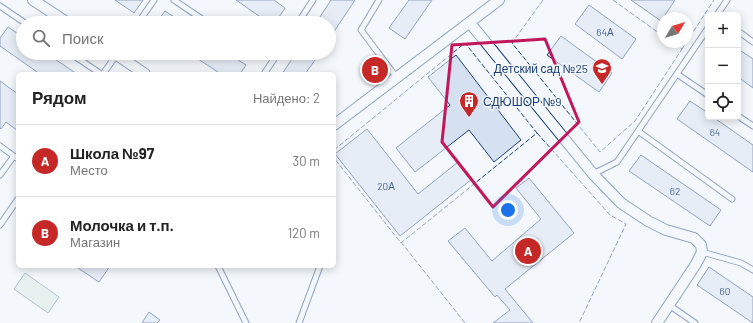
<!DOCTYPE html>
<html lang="ru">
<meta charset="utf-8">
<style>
:root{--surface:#fff;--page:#f6f6f6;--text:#222;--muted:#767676;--line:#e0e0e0;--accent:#c62828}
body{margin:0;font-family:Barlow,sans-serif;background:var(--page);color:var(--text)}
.controls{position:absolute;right:12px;top:12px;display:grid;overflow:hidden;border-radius:6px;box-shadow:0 2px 10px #0003}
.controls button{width:36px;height:36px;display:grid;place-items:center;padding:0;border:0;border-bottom:1px solid var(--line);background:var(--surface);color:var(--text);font:20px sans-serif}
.compass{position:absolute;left:657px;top:12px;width:36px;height:36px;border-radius:50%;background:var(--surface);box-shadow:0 2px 10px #0003;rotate:52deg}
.you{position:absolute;left:508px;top:210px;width:14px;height:14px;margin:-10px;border:3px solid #fff;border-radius:50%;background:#1a73e8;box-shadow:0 0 0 6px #1a73e833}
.badge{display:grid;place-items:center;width:26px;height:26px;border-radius:50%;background:var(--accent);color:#fff;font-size:13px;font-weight:700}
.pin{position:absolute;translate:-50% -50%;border:2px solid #fff;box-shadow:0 1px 4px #0006}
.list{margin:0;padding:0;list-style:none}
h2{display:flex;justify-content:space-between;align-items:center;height:52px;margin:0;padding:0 16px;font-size:17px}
h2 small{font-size:13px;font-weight:400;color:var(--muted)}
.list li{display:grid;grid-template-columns:26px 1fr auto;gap:12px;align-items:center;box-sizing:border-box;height:72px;padding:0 16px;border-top:1px solid var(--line)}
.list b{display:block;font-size:15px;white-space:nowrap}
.list p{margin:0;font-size:13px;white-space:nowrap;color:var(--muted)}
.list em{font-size:13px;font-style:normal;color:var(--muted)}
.icon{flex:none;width:22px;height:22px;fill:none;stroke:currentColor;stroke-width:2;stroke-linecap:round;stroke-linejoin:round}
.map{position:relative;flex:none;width:753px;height:323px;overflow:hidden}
.search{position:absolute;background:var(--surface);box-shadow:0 2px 10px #0003;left:16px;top:16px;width:320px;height:44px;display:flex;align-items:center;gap:10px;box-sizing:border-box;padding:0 14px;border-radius:22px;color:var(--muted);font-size:15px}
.panel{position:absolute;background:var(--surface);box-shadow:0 2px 10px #0003;left:16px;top:72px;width:320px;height:196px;border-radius:6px}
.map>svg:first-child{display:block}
.green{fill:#d7e8df;stroke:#687fa3}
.building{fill:#d5e0f0;stroke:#1d3f73}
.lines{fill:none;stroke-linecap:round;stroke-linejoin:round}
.lane-casing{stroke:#1d3f73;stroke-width:7}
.street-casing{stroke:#1d3f73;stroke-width:12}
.lane{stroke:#f4f7fb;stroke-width:5}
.street{stroke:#f4f7fb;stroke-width:10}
.fence{stroke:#1d3f73;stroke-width:1;stroke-dasharray:5 2;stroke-linecap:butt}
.marked{fill:none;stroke:#c2185b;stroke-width:3;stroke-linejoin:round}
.labels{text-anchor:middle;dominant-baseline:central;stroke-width:3;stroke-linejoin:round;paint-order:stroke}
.number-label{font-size:10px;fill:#4b6792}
.poi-label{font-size:12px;fill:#1d3f73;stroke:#f4f7fb;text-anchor:end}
</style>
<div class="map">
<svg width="753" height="323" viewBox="0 0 753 323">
<rect width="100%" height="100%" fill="#f4f7fb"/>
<!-- green -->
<path class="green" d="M25 273 59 297 48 313 14 289Z"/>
<!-- building -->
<path class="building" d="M115 0H143L134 13Z
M236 0H274L285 8 275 23H269Z
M331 0H355L329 39V23H316Z
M409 0H432L405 39 389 28Z
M631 0H675L661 21Z
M589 5 636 39 622 59 575 24Z
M165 11 183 23H156Z
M8 27 23 37V53H46L77 74H40L0 46V38Z
M561 36 612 73 599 92 547 55Z
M738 49 753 59V88L738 77Z
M189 53H227L246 65 240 74H221Z
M296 53H320L305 74H282Z
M456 55 521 140 494 162 469 130 415 172 396 148 450 105 428 77Z
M0 81 18 94V131L6 122 1 129 0 128Z
M690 101 708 113V117H713L753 145V172L677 119Z
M367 129 418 194 458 162 472 179 400 236 335 154Z
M641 155 721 210 710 226 629 171Z
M529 178 574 233 505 289 533 323H493L510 310 497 295 495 297 448 241 465 228 492 261 541 219 516 188Z
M75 266H110L99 282Z
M709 267 753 297V323L697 285Z
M149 312 160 320 157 323H142Z"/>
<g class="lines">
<defs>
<path id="lane" d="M174 0 208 23
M379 0 361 30 397 78
M0 6 25 23
M717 15 727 0
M138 23 154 0
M298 23 313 0
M738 31 753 42
M70 53 101 74
M103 74 117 54
M264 74 278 53
M677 74 708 95
M738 116 753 126
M638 131 732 199
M0 146 18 159
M593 174 617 162 708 28
M0 175 14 156
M0 225 18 199
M702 252 741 263 753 270
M218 266 246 323
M669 305 695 323
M299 323 320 266"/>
<path id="street" d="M33 0 68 23
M470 23 593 174 621 203 648 221 666 230 694 238 701 245 702 252 696 264 657 323
M114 53 145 74
M334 125 499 0"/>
</defs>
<!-- lane casing -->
<use href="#lane" class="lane-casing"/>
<!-- street casing -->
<use href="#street" class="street-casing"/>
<!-- lane -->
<use href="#lane" class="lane"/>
<!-- street -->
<use href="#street" class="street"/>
<!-- fence -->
<path class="fence" d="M543 0 512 43 600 152 635 121 682 49 672 42
M613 0 663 36
M682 49 714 0
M537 133 610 215 626 224 579 323
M334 150 465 43 537 133 401 243 334 158
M401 242 465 323"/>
</g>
<!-- marked area -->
<path d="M0 0H753V323H0ZM545 39 579 122 493 207 442 142 452 45Z" fill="#f4f7fb" fill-opacity=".55" fill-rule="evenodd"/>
<path class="marked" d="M545 39 579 122 493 207 442 142 452 45Z"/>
<!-- icons -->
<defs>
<symbol id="school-pin" viewBox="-11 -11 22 30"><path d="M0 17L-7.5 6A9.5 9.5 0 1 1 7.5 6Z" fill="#c62828" stroke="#f4f7fb"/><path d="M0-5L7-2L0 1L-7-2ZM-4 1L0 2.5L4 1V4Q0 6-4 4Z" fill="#fff"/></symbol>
<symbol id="building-pin" viewBox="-11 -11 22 30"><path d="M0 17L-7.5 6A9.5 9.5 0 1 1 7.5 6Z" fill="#c62828" stroke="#f4f7fb"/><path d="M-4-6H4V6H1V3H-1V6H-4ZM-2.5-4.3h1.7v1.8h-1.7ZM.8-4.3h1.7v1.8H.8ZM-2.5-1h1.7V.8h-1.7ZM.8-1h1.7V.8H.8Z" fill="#fff"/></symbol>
</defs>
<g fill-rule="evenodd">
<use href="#school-pin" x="591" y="57" width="22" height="30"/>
<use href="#building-pin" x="458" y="90" width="22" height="30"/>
</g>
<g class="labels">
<!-- number labels -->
<g class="number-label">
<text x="605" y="32">64А</text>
<text x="715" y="132">64</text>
<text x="386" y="186">20А</text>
<text x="675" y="191">62</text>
<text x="725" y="291">60</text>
</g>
<!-- poi labels -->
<g class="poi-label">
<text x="588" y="68">Детский сад №25</text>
<text x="483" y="101" text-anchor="start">СДЮШОР №9</text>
</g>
</g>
</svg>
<div class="controls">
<button>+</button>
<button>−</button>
<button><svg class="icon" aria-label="locate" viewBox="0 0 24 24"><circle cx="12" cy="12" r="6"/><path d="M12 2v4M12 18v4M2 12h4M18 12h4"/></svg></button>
</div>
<svg class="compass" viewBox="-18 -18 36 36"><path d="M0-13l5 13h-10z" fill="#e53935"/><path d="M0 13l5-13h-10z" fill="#767676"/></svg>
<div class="you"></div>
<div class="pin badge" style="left:528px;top:251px">A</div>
<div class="pin badge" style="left:375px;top:70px">B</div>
<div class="search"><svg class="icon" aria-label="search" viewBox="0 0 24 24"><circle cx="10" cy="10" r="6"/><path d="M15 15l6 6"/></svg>Поиск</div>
<section class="panel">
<h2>Рядом<small>Найдено: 2</small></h2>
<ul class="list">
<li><span class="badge">A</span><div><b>Школа №97</b><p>Место</p></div><em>30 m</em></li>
<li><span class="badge">B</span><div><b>Молочка и т.п.</b><p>Магазин</p></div><em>120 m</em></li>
</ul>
</section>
</div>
